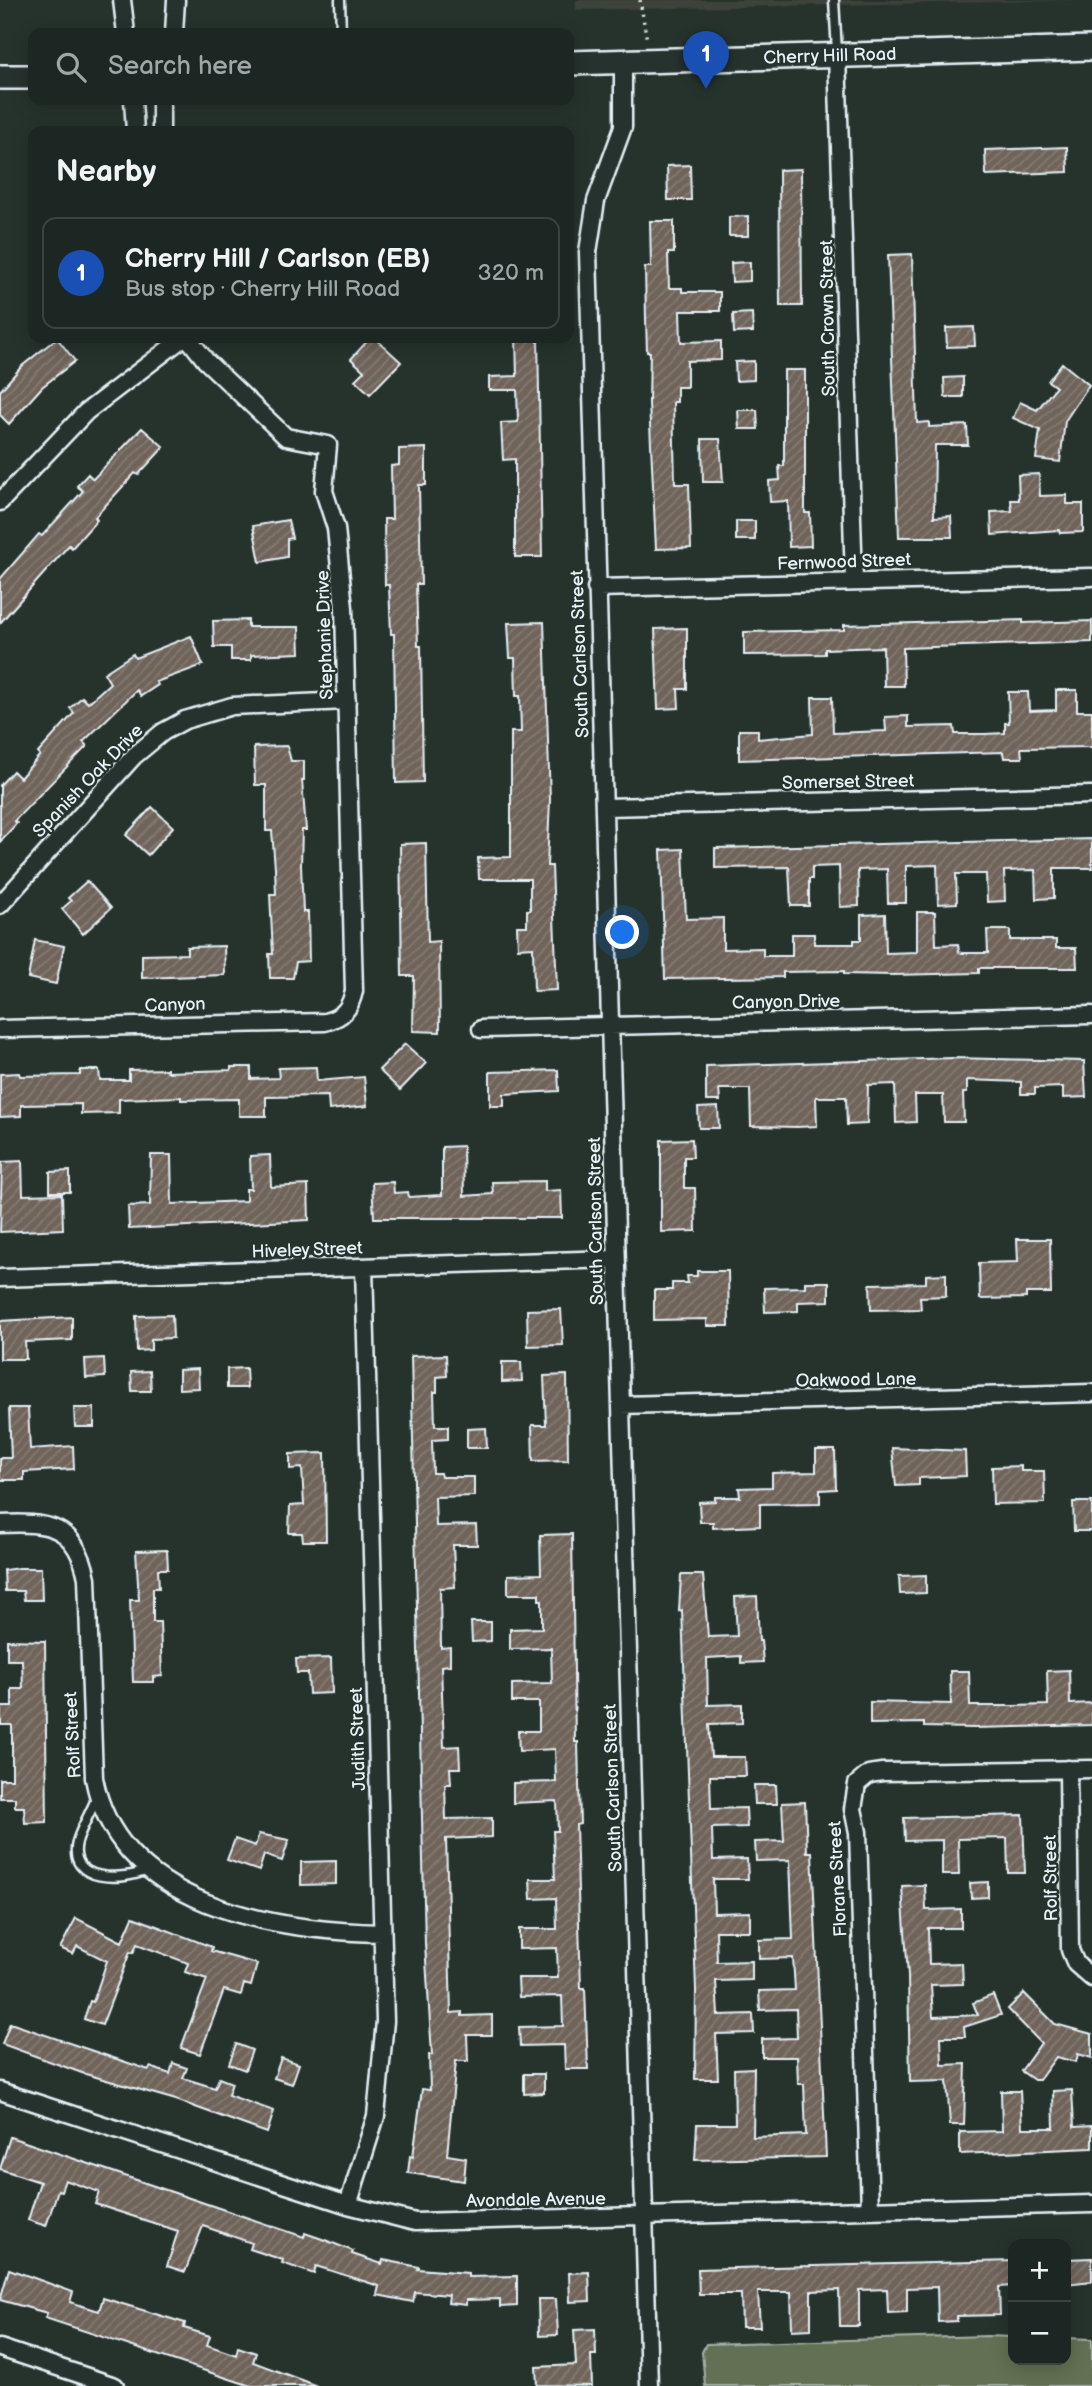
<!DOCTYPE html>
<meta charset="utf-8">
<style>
:root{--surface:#1c2622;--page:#29322f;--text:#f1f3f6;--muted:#a0a5a5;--line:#3a4340;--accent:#d93025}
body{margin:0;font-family:"Balsamiq Sans",sans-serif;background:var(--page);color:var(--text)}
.controls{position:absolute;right:21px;bottom:21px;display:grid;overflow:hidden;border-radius:14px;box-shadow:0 4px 18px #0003}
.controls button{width:63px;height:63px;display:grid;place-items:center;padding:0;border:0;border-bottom:2px solid var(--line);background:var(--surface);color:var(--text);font:35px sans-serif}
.you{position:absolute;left:623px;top:933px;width:24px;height:24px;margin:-18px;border:5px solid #fff;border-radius:50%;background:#1a73e8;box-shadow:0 0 0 10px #1a73e833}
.badge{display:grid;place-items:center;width:46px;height:46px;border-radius:50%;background:var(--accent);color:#fff;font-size:23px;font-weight:700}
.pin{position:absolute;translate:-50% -58px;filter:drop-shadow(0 2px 4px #0008)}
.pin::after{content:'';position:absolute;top:37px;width:24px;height:21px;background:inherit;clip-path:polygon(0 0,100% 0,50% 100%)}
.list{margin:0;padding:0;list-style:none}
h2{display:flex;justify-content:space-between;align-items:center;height:91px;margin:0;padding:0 28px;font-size:30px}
h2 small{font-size:23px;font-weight:400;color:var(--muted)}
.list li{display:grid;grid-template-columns:46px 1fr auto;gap:21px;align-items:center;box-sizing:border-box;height:112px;margin:0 14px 14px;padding:0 14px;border:2px solid var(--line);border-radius:14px}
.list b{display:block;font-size:26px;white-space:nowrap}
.list p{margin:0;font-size:23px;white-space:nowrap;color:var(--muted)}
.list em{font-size:23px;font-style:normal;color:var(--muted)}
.icon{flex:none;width:38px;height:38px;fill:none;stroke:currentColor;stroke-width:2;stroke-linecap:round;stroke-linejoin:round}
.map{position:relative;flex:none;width:1092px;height:2386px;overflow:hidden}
.search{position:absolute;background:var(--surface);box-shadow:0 4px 18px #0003;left:28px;top:28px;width:546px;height:77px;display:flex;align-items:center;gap:18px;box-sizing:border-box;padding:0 24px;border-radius:14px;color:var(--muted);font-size:26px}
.panel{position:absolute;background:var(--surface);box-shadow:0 4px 18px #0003;left:28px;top:126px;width:546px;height:217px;border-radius:14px}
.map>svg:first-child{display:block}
.built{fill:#3c423a}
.grass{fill:#627153;stroke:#a5b1a6;stroke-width:2}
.building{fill:url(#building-hatch);stroke:#e8f1f8;stroke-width:2}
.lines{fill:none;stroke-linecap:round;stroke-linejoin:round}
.lane-casing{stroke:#e8f1f8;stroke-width:13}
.street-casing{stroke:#e8f1f8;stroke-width:21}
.secondary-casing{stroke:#e8f1f8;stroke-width:28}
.path{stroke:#e8f1f8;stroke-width:3.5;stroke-dasharray:2 5;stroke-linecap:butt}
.lane{stroke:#26332d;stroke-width:8}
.street{stroke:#26332d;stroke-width:16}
.secondary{stroke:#26332d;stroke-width:23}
.labels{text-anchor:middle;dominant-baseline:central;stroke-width:5;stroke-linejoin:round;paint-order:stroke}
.street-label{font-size:18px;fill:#e8f1f8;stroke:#26332d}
</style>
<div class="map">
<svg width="1092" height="2386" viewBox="0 0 1092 2386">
<defs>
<pattern id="building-hatch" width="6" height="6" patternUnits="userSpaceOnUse" patternTransform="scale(1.75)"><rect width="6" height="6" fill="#6f645a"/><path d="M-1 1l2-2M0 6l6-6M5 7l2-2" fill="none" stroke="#847b72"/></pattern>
</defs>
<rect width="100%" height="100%" fill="#26332d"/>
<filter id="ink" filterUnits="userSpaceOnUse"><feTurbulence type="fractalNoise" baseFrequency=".0143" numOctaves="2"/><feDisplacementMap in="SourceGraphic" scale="14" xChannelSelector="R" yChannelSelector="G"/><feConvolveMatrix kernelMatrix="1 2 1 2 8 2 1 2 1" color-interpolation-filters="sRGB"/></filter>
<g filter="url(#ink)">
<!-- built -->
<path class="built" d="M576 0H1088L576 10Z"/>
<!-- grass -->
<path class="grass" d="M987 2336 1013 2337V2360H1066V2338L1092 2339V2386H705L702 2352 706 2344Z"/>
<!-- building -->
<path class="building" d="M1067 147 1068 172 986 175 985 150Z
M690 165 691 200H668L667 166Z
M801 169 802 306H780L779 170Z
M748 216V236H729V217Z
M650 221H674V253H668L669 288H682V292H720V311H680L681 342 721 341V360L687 361V387H677V402H673L675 484H689L691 548 656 549 649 403 650 352H647L646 319 645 267H651Z
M912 254 917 423 929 422V427L967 425 968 445H935L934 517 951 516 952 537H899L888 255Z
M750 262V281L732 282 731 263Z
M752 313 753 332 734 333 733 314Z
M974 327 975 346 947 347 946 328Z
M57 338 75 361 42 387 9 424 0 415V391L22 366Z
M370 338H375L401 362 370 394 355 380 364 371 351 359Z
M516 338H538L542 557H515V459L503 460 501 423 518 422 517 390H489V377L517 376Z
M754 361V380L736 381 735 362Z
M1062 363 1089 385 1065 421 1060 462 1036 459 1040 430 1013 418 1020 402 1037 410 1056 387 1048 381Z
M784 370H805V513H810L811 546 789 547 788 501 770 502 769 481 780 480 779 466H784Z
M963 377V397H945L944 378Z
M738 410H757L758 429H739Z
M142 428 164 447 138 475 135 473 95 517 97 520 72 548 69 545 0 623V579L39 534 42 536 83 491 77 486 88 474 93 479Z
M702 439H720L723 482H703Z
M426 448V485H419L421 584H416L418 646H421L423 782 396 783 394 634H391L389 585H385L384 519H392L391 466 399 465V449Z
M1039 474 1040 496 1067 495V504H1083V532L1060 533 1059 530 992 535 991 512 1012 511 1011 500H1019L1018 475Z
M288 520 292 538 287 539V557L260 562 253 526Z
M736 521H755V540H736Z
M248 620V627H299L300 653 251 655V660H231V647H214L213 621Z
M1023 620V623L1092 621V642L903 648 904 686H884L883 647 825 649V654L744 655V632L844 630V625Z
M544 622 550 800 547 866H552L557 990 534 991 533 947 518 948 517 926H527V910H530V879H479L478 858 511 857V732H521L520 696H516L515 658H510L508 623Z
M687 628V689H678L679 708 658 709 655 629Z
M191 636 203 665 156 682 158 685 141 696 137 690 83 742 87 746 14 821 17 823 0 842V785L13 771 20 778 40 755 38 753 74 713 70 708 82 697 88 703 110 683 104 673 133 654 135 658Z
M1056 690H1077V711H1092V747L1021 748 1022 758H1004L1003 752 739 760V730H758V739L813 734 812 697H832L833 733 886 731 885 717 908 716V727L954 726 955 734H985L1005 733V723H1009L1008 692H1028L1029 711 1056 710Z
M287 746 291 761H304V780H302L306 830H302L301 865 303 912H308L309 961 296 962 293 978H270L269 954H273L270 894H276L275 868 272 831H266V785H255L254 747Z
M152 807 173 827 148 855 126 835Z
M1092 839V868H1054V898L1036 899 1035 870 1004 871 1005 901 987 902 986 874H956L957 903 938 904 937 865 906 866V903H888L887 869 858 870 859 906 840 907 839 866 812 867V879H809V906H791L789 867 715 868V848Z
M426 843 428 942 439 941 440 1032 413 1031 414 976H402L400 844Z
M683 849 686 919 723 918V949L763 948V956H792V934H814V944H854V940H861V915L885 914 886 953 917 952V912H935L936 945 958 944 959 952 962 953H988L987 930H1010V940H1056V948H1076L1077 968H979V973L893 975 844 974V971L783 972V977L665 979 661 850Z
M87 881 111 908 83 934 62 909 71 901 68 898Z
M35 940 64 946 56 984 28 978Z
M224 946 225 975 142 978V955L187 954V947Z
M405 1044 426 1063 400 1090 379 1070Z
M953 1058 1084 1061 1086 1097 1063 1098V1087L1035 1088V1094H1021V1082L967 1080V1093H963L964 1122H944L943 1095H915L916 1122 896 1123 895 1084 868 1085 867 1124 847 1125 846 1097H816L817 1126 797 1127 751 1126 750 1089H719L720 1101H706V1066Z
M231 1067H251V1079L279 1078 278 1068 316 1067 317 1081 364 1077 367 1106 329 1110 328 1096 266 1097V1116H239V1099L181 1100V1097L119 1099V1113L81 1114V1104L21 1105V1116L0 1117V1074L19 1073 20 1076 80 1075V1070H99L100 1080H129V1070L167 1069V1072L231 1070Z
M558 1070 559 1091 504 1094V1106H490V1072Z
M718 1107 719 1128H699L698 1108Z
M692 1139 693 1157H684V1188H695L696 1231 661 1232V1140Z
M463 1146 464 1196 493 1194 492 1182 545 1181V1191L561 1190 562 1218H374L372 1183 393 1182 394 1193 408 1192 409 1197 442 1195V1147Z
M151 1155H171L172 1204 246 1201V1189H251L250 1156 270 1155 271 1187 308 1185 309 1220 129 1229 128 1206 150 1205Z
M22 1161 23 1195 62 1194 63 1229 0 1232 2 1162Z
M70 1171V1192H50V1172Z
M1017 1239H1050L1051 1293H1026V1298L980 1299 979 1263 1018 1262Z
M697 1271H728L729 1326H707V1319L654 1320V1290H672V1283H688L687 1276H697Z
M946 1274V1296L920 1297 921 1309 871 1310 870 1284 926 1283V1275Z
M805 1282H829V1301L798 1302V1311L765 1312 764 1288 805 1287Z
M561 1309 563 1345 528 1346 527 1310Z
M172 1315 173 1338 151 1339V1350L137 1351 136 1316Z
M72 1317V1340L25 1342 26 1359H0V1321Z
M446 1355 447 1376 437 1377V1392H434L435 1426H448V1439L432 1440 433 1473H440L441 1477H474V1496L435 1497 436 1526 476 1525 477 1545H453L455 1587 440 1588 441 1648 450 1647V1665L441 1666 444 1747 459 1746 460 1768H450L451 1784H445L446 1819 492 1818V1837L446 1839 451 2013 462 2012V2016L492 2015V2035H467L468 2061H456L447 2155 466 2158 464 2181 408 2173 410 2156 413 2157 422 2089 430 2090 429 2055H432L425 1944 411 1356Z
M104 1358 105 1377 86 1378 85 1359Z
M502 1362H521L522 1381 502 1382Z
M246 1368 247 1388H227V1369Z
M198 1369 199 1388 179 1389V1370Z
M150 1371 151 1391H132L131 1372Z
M567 1375 568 1460 533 1461 532 1425H546L544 1376Z
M9 1408H28L30 1449 73 1446 74 1469 24 1472V1480H0V1458H11Z
M74 1408H94V1427H75Z
M486 1428 487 1448H467V1429Z
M892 1448 965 1451 966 1476 919 1478V1485L896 1486Z
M816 1450H835L836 1489 820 1490V1503L760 1504V1526L713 1528V1522H700L699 1502 715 1501V1497H740L739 1488 772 1487V1473L816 1472Z
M325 1453 326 1541H303L302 1533H289L290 1506 304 1505 302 1468 290 1469V1454Z
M1021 1466V1471H1044L1045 1503 993 1504 992 1467Z
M1073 1502H1092V1531H1074Z
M572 1534 575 1742H578L580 1824 576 1825 581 1988H585L588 2069H565L564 2045 520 2046 519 2027 563 2026 562 1996 519 1997 518 1978H558L557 1948 519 1949V1929H557L556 1898 531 1899 530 1879H555L553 1831H558L557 1801 513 1803V1783L556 1782 555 1749 519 1751 518 1731H539V1702H512V1684L552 1683 551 1648 510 1649V1629L542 1628V1600H539V1594H508V1575L541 1574 540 1535Z
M167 1550 168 1569H158L159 1588H153V1622H160L162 1676 153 1677V1682H133L130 1600H139L136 1551Z
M19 1568H41L42 1600H24L23 1591H5L4 1570Z
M681 1575H703L708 1637 737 1636 735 1597 757 1596 759 1641H761L763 1662 741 1663V1656L707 1658 708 1705 742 1704V1723L709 1724 711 1757H745L746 1776H710L711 1809 746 1808 747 1827 712 1828 713 1860 747 1859 748 1879H713L714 1913 750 1912V1931H716L717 1962 752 1961V1980L716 1981 718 2015 753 2014 754 2033 716 2034 718 2079H695L696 1990 682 1610 679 1611Z
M926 1575V1593L900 1594 899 1576Z
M471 1622H491V1641L472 1642Z
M7 1640 45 1641 47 1822 25 1823 24 1807H15V1798H0V1779H12V1725H1V1707H12V1689H23L22 1660H7Z
M331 1658 332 1693 309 1694 308 1673H297L296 1659Z
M1069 1670 1070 1704 1092 1703V1725L974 1728 924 1727V1723L870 1724V1702L951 1704 950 1671H969L970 1706H1013L1048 1705 1047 1671Z
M754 1785H776L777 1804H755Z
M805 1802 807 1852H812L826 2157 695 2160 697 2124H735L734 2069 754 2068 753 2137 806 2135 804 2084H798L797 2057H762V2039L797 2038 796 2009 760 2010 759 1991 795 1990 793 1958 759 1959V1940L793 1939 790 1860 756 1861 755 1842 784 1841 782 1803Z
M1023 1815 1025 1873H1008L1007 1838 958 1839 959 1875H942V1840L905 1841 904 1818Z
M259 1834 289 1840 282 1861 264 1855 259 1871 227 1860 235 1839 255 1846Z
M336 1861V1884L301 1885V1862Z
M988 1882V1897L971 1898 970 1883Z
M925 1885 926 1910 961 1909V1928H928L929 1964 962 1963 963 1984 931 1985 933 2017 978 2015 973 2003 993 1995 1001 2015 964 2027 965 2037H941L942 2065 966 2064 964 2125H950L947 2081 910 2082 908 1976 902 1886Z
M133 1917 212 1947 211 1951 257 1964 251 1986 244 1984 241 1995 224 1990 200 2054 181 2048 207 1979 185 1972 188 1963 137 1944 133 1953 130 1952 102 2025 84 2019 90 2001 93 2002 107 1961 77 1946 73 1954 60 1948 76 1918 122 1942Z
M1024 1993 1055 2024 1092 2034V2058L1078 2054 1076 2062 1056 2057 1039 2080H1034L1021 2071 1041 2043 1008 2009Z
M10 2023 149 2070 150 2067 170 2074 173 2063 187 2068 183 2078 215 2088 219 2078 232 2083 228 2095 274 2111 267 2133 176 2100 82 2073 2 2044Z
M236 2044 252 2050 245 2070 229 2064Z
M281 2058 299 2064 292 2084 274 2078Z
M524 2074H544V2093L524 2094Z
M1072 2090 1074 2127 1092 2126V2148L960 2154V2132L1002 2131 1001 2091H1020L1022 2128H1054L1053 2091Z
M10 2137 304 2237 305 2233 325 2240 353 2251 352 2254 382 2264 383 2260 419 2267 418 2269 468 2273V2277L517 2276V2306L500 2307V2299L466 2300V2305L448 2303 449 2295 415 2292 413 2302 377 2295 379 2286 316 2266 314 2274 282 2263 283 2260 250 2249 252 2243 203 2226 185 2272 167 2266 178 2231 95 2204 99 2192 65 2180 61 2191 58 2190 46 2226 28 2220 40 2182 0 2169Z
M1092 2258V2281L1066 2284V2259Z
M1013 2261V2286L999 2287 1000 2315 957 2316V2321L938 2322 937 2287 907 2288V2312L888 2313 887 2289 859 2290V2326H840L839 2290 811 2291V2329L792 2330 791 2292H758L760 2327H742L741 2294H699L698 2269Z
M9 2269 73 2292 70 2302 99 2311 103 2298 185 2323 184 2328 210 2336 207 2345 236 2355 238 2347 256 2353 253 2362 317 2386H251L45 2318 47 2313 0 2300Z
M589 2272 590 2301 570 2302 569 2273Z
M538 2299H556L558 2335 539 2336Z
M595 2329 596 2355H591L592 2386 537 2385 536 2367 576 2365 574 2330Z"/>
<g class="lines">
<defs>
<path id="lane" d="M340 0 341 33
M834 0 837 52
M97 1796C92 1811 81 1827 77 1842 67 1883 124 1881 147 1870"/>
<path id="street" d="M122 0 126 33
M174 33 176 0
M837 55 854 580
M623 61V127L596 201 588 252 649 2386
M133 100 135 131
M161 100V131
M0 502 86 412 183 338
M596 588 1092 577
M606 807 1092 795
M0 905 134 756 163 732 185 720 232 706 347 701
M0 1029 325 1022C343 1017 350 1009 354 991L344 608 336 528 324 491 328 445 286 437 206 361 188 338
M481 1029 1092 1015
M0 1278 615 1259
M621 1405 1092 1393
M0 1524C48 1522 76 1524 87 1578L94 1778C118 1906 274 1931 382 1933
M1068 1769 1070 1950 1076 1964 1092 1978
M0 2091 348 2205 415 2222 1092 2204
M348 2205 376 2116 385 2021 364 1267
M870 2210 858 1832 853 1809 857 1784 869 1774 882 1772 1092 1769
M0 2348 115 2386"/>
<g id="secondary">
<path id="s1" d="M569 63 1092 48"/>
<path d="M0 77H33"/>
</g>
</defs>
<!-- lane casing -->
<use href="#lane" class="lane-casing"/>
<!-- street casing -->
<use href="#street" class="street-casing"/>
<!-- secondary casing -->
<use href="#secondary" class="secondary-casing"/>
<!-- path -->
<path class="path" d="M640 0 647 41"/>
<!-- lane -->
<use href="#lane" class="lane"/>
<!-- street -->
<use href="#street" class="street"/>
<!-- secondary -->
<use href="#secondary" class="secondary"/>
</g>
</g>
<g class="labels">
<!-- street labels -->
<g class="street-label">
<text stroke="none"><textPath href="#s1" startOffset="261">Cherry Hill Road</textPath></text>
<text transform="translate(828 318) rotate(-91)">South Crown Street</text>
<text transform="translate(844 562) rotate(-2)">Fernwood Street</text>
<text transform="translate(325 635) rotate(-92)">Stephanie Drive</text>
<text transform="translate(580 654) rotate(-92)">South Carlson Street</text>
<text transform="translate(88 781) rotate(-46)">Spanish Oak Drive</text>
<text transform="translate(848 782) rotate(-1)">Somerset Street</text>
<text transform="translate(786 1002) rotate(-1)">Canyon Drive</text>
<text transform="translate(175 1005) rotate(-2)">Canyon</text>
<text transform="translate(596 1221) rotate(-91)">South Carlson Street</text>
<text transform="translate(307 1250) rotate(-2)">Hiveley Street</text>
<text transform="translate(856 1380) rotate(-1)">Oakwood Lane</text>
<text transform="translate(73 1735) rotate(-93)">Rolf Street</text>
<text transform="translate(358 1739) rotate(-92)">Judith Street</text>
<text transform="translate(613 1788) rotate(-92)">South Carlson Street</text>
<text transform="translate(1051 1878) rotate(-91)">Rolf Street</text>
<text transform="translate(838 1879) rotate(-93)">Florane Street</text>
<text transform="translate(536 2200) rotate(-1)">Avondale Avenue</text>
</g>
</g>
</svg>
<div class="controls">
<button>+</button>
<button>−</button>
</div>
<div class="you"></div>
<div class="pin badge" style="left:706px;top:89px;background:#1a4fb4">1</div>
<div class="search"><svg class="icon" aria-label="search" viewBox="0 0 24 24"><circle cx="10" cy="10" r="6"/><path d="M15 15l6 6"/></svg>Search here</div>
<section class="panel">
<h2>Nearby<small></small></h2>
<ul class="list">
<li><span class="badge" style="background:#1a4fb4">1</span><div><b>Cherry Hill / Carlson (EB)</b><p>Bus stop · Cherry Hill Road</p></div><em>320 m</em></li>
</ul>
</section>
</div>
